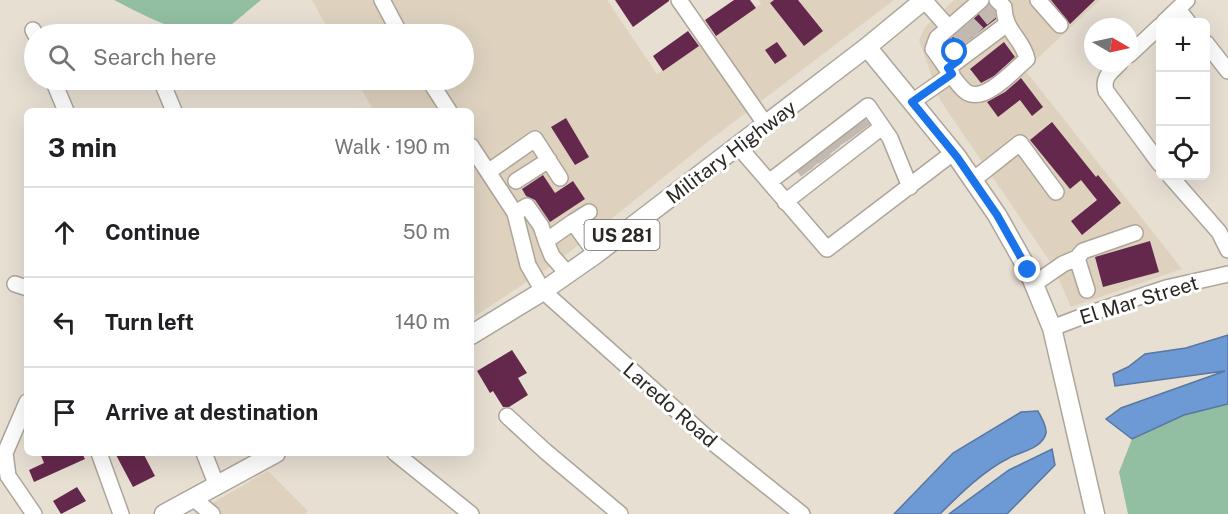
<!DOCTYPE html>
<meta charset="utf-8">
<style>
:root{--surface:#fff;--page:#f2f2f2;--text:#202124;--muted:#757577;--line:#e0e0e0}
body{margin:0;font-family:"Public Sans",sans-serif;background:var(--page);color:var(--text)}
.controls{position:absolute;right:18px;top:18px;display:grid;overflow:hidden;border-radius:9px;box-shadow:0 6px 24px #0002}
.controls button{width:54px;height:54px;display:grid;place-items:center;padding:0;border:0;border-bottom:2px solid var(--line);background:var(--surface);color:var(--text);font:30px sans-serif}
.compass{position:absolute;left:1084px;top:18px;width:54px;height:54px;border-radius:50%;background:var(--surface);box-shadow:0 6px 24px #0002;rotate:99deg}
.stop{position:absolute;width:18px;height:18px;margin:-14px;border:4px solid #1a73e8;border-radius:50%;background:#fff}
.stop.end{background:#1a73e8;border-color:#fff;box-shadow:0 2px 6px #0008}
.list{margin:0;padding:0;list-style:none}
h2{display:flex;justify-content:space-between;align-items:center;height:78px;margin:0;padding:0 24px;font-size:26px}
h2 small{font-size:20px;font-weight:400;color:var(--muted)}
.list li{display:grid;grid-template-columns:39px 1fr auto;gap:18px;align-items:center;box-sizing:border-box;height:90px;padding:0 24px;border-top:2px solid var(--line)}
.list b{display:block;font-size:22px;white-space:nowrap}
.list em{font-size:20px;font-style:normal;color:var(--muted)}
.icon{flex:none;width:33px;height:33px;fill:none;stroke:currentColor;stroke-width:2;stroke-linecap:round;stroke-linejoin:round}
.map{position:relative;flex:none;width:1228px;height:514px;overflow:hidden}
.search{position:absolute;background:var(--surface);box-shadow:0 6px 24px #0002;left:24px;top:24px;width:450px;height:66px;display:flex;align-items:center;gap:15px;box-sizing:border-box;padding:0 21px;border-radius:33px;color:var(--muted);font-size:22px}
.panel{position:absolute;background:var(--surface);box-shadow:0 6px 24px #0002;left:24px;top:108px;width:450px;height:348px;border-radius:9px}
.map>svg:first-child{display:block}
.built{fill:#ded2bf}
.green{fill:#92bfa1}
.water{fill:#6d99d5;stroke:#5977a0;stroke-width:1.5}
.building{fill:#65284d}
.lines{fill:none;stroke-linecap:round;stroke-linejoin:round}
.minor-tunnel{stroke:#c2bab0;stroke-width:15;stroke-dasharray:15 8;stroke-linecap:butt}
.minor-casing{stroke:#ada599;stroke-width:18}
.major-casing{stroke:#ada599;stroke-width:21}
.minor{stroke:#fff;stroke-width:15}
.major{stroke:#fff;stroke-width:18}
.route{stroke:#1a73e8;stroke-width:8}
.labels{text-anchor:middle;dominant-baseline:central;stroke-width:6;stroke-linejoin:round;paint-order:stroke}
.shield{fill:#fff;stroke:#6b6865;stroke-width:1.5}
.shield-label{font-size:18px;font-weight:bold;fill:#2b2823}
.street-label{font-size:20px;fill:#2b2823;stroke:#fff}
</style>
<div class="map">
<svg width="1228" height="514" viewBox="0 0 1228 514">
<rect width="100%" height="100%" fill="#e8dfd3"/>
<!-- built -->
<path class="built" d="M312 0H607L657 74 761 4 759 0H894L714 137 557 262 475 316 474 291 471 285V111H374L356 80H464V34H331Z
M954 0H1100L1025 70 1182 269 1071 307 1053 266 940 100 919 40 925 27Z
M268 471 308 511 305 514H193Z"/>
<!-- green -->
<path class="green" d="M114 0H261C252 7 225 32 216 34 192 42 136 11 114 0Z
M1228 404V514H1128L1119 472 1132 439 1184 415Z"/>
<!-- water -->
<path class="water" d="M1228 335V404L1184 415 1132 439 1106 419 1121 408 1225 371 1115 386 1113 374 1128 367 1145 354 1186 348Z
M1038 411C1041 417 1047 426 1046 433 1043 448 1020 452 1009 458 983 471 960 494 940 514H894L953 453 1021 412Z
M1052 449 1055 465 1007 514H949L1009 470Z"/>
<!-- building -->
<path class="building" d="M615 0H669V1L633 27Z
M734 0H750L756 8 716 36 705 20Z
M774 0H798L823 31 804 46 770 3Z
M1051 0H1095L1070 24Z
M988 6 995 11 996 19 949 55 944 47 945 44Z
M688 31 699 46 663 71 653 56Z
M777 42 787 56 775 64 765 50Z
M1004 42 1015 57 994 76 981 83 970 69Z
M1021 78 1043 107 1032 116 1020 100 998 117 987 102 1005 92Z
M566 118 589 157 575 165 551 127Z
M1052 122 1096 177 1098 175 1121 203 1082 235 1071 221 1097 200 1081 180 1070 189 1030 140Z
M543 175 555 193 573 181 585 199 550 222 535 200 526 196 522 189Z
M1150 241 1159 272 1103 287 1095 257Z
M512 350 527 373 518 378 528 395 509 407H503L493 391 490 393 477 371Z
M40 453H82L85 459 34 482 29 470 44 463Z
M115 453H143L155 476 133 487Z
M77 487 86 501 61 514 53 501Z"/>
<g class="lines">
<!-- minor-tunnel -->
<path class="minor-tunnel" d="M984 9 993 20
M968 23 978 33
M958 31 968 41
M945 42 955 52
M857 120 864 129
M847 129 853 137
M839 135 844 143
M828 143 834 151
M818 150 825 159
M810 158 816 165
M801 164 807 172"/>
<defs>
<path id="minor" d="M382 0 400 34
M679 0 766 125
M924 0 949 28
M981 0 937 38 933 49C941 59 958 88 968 93 986 102 1014 70 1027 59 1023 39 1004 31 1004 7L997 0
M1038 0 1060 25
M1178 9 1188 22
M1164 22 1187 0
M33 30 35 34
M1206 43 1228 71
M1129 55 1160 26
M1120 63C1111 72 1102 77 1106 91L1160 164
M948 68 1007 24
M53 80 66 111
M161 80 174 111
M429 80 449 111
M912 102 952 74
M471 146 515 213 528 265 543 291 712 442 802 514
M738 146 827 249 954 152
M488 172 535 139 560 178
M1170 176 1219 232 1228 250
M973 180 1020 143 1056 192
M516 181 549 160
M769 182 868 106 890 138 910 187
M785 202 882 127
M515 213 527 206 541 226 546 241 573 222 596 254
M573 222 589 212
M546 241 552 256 568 274
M1077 258 1087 290
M15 284 27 288
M1034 284 1063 264 1077 258 1083 251 1135 233
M1052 328 1094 312 1166 288 1228 274
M27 402 5 453 8 476 34 514
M507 416 545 451 620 514
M99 453 121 514
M204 453 217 486
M395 453 471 514
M193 498 212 514"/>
<path id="major" d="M867 47 957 157 997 215 1028 270 1052 328 1095 514
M471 335 543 291 596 254 867 47 924 0
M164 514 276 453"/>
</defs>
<!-- minor casing -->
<use href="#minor" class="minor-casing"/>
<!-- major casing -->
<use href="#major" class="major-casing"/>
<!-- minor -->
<use href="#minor" class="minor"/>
<!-- major -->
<use href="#major" class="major"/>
</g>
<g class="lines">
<!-- route -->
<path class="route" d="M955 52 959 60 948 68 952 74 912 102 957 157 997 215 1028 270"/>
</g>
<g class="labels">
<!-- shield labels -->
<rect class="shield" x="584.5" y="220" width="75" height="30" rx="4.5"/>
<g class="shield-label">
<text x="622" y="235">US 281</text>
</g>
<!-- street labels -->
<g class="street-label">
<text transform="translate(731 152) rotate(-37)">Military Highway</text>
<text transform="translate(1139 300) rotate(-17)">El Mar Street</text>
<text transform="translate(670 405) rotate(41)">Laredo Road</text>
</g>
</g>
</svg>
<div class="controls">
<button>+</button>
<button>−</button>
<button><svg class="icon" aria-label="locate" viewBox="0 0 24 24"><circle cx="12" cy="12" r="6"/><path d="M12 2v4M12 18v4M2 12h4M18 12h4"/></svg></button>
</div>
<svg class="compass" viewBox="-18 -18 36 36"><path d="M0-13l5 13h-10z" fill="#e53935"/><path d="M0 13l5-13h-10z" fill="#757577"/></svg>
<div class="stop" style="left:955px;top:52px"></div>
<div class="stop end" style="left:1028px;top:270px"></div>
<div class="search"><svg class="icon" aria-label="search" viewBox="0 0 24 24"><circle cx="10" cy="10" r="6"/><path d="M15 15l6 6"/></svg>Search here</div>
<section class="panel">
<h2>3 min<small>Walk · 190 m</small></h2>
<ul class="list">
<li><svg class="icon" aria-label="ahead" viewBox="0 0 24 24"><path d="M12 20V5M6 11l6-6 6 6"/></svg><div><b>Continue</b></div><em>50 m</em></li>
<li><svg class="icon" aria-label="left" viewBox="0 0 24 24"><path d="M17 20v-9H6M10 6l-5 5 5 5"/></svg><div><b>Turn left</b></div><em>140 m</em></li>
<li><svg class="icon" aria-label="arrive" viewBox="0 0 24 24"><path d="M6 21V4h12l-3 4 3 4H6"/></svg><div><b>Arrive at destination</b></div></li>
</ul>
</section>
</div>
